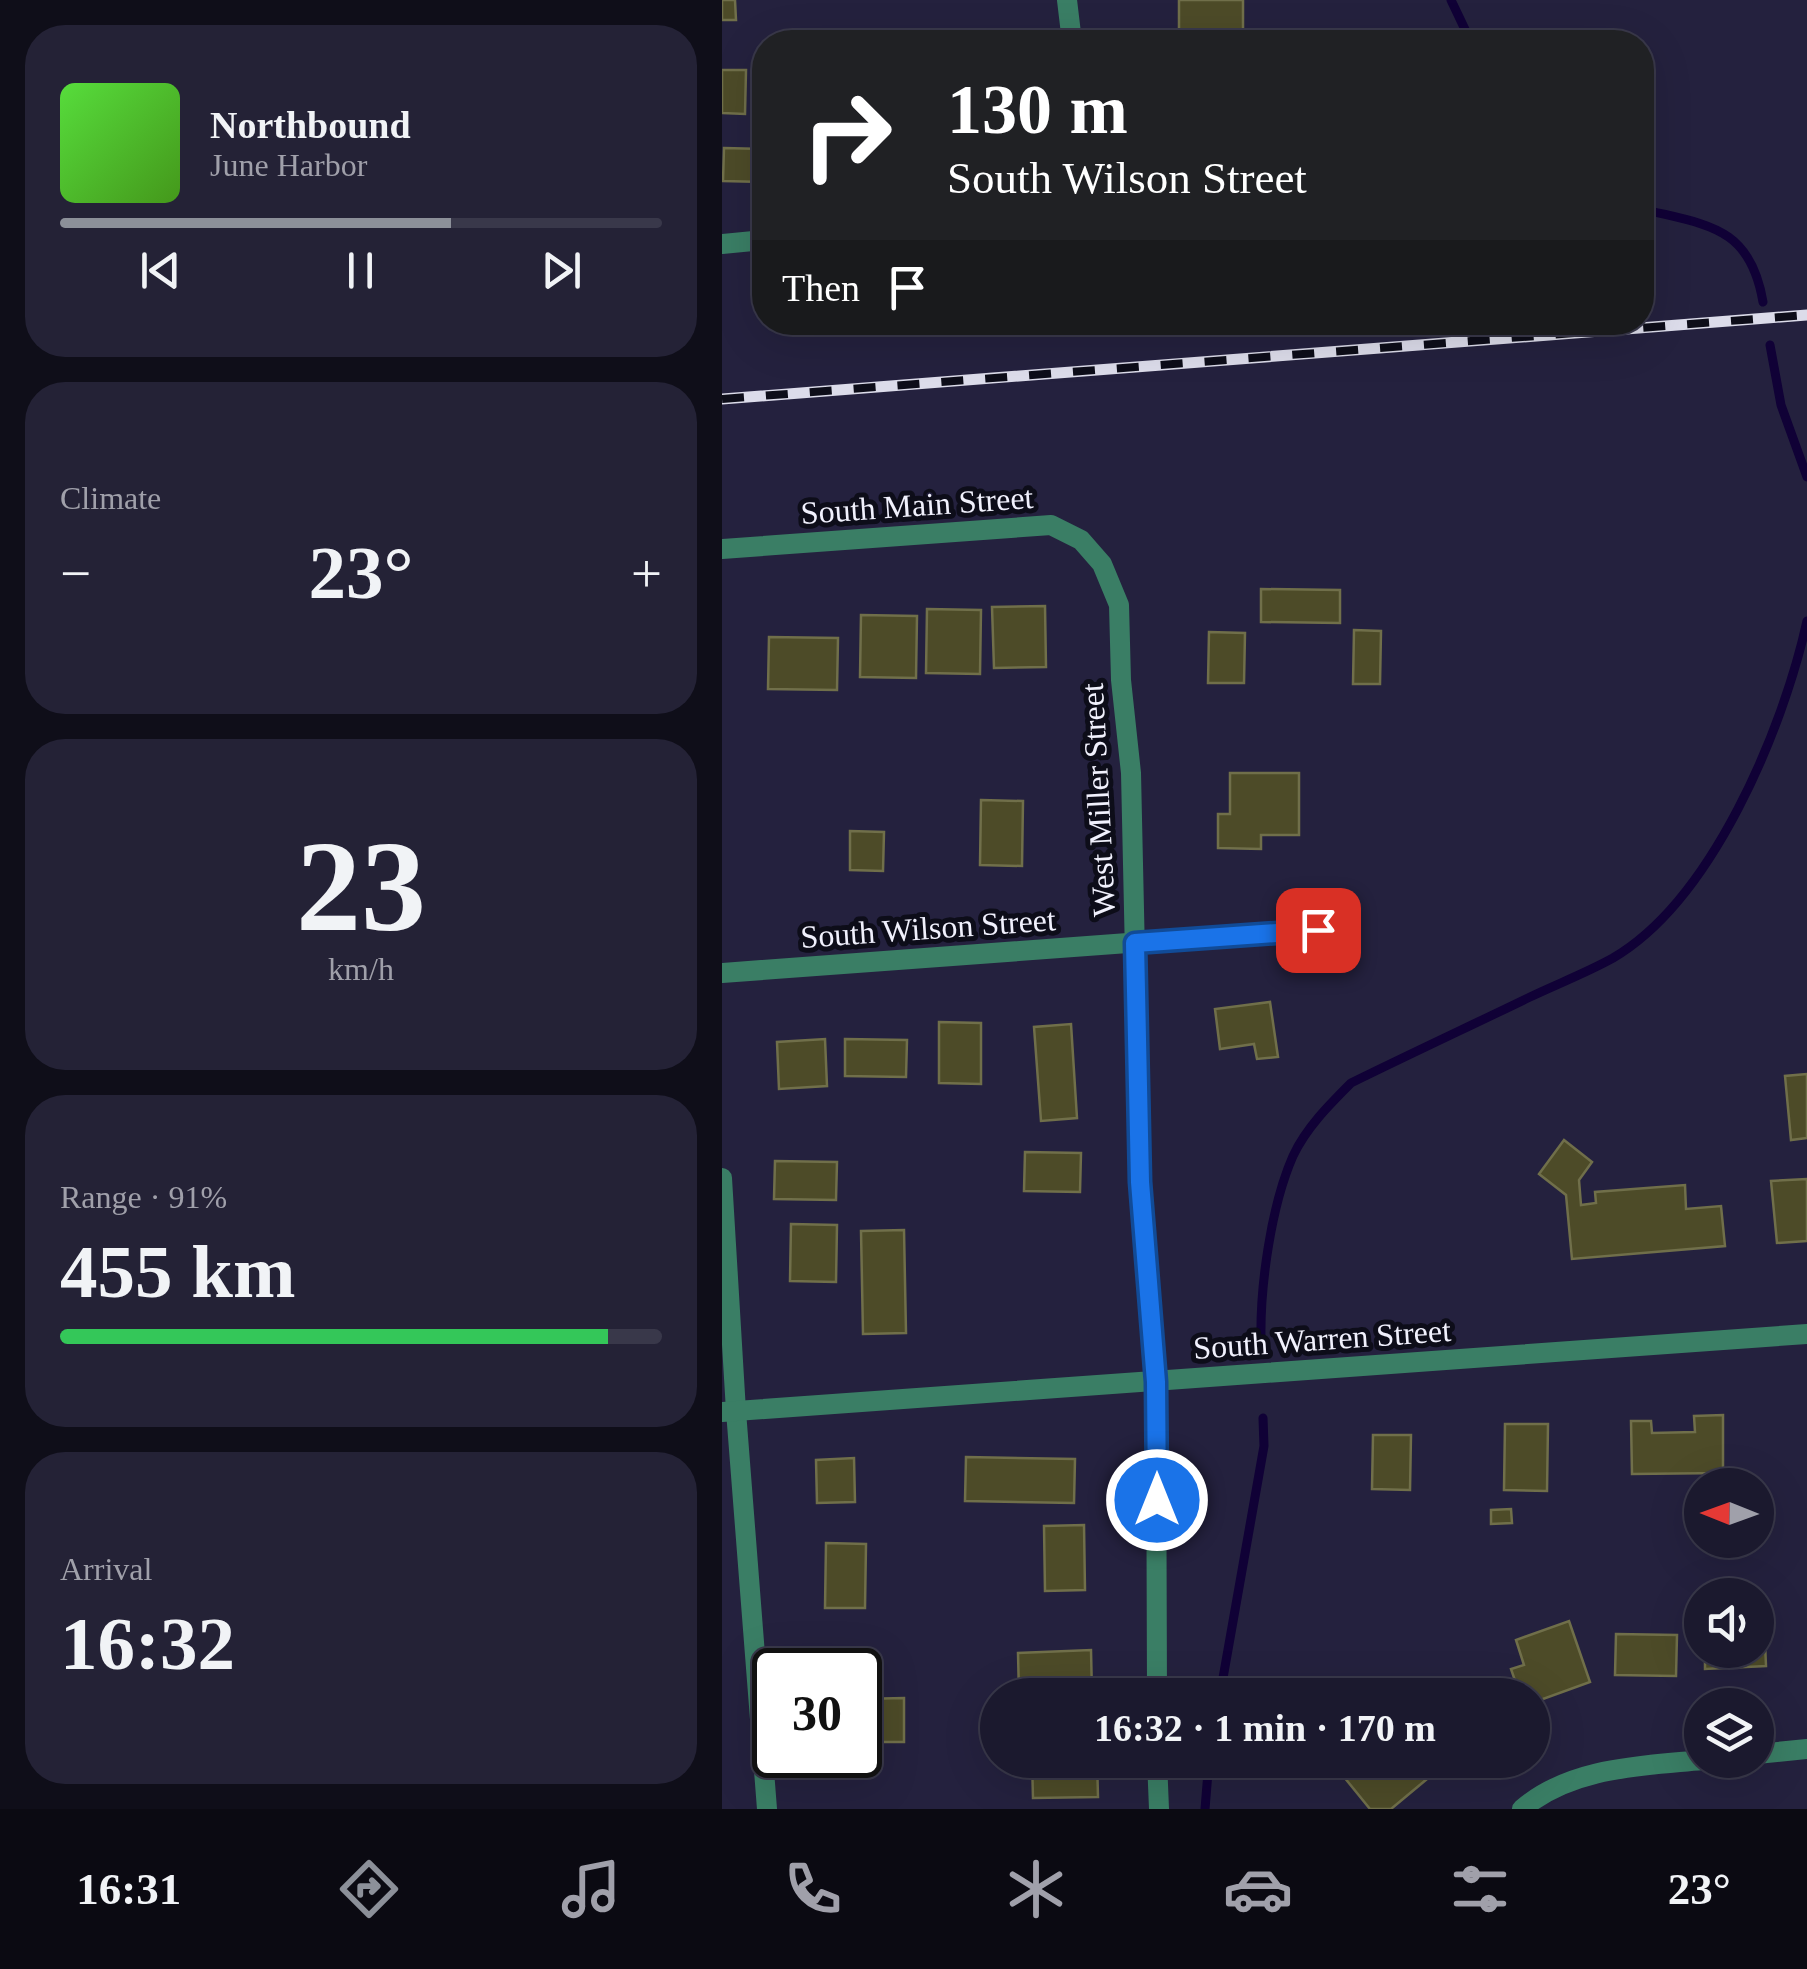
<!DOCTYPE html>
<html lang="en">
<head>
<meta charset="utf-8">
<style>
  body { margin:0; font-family:Georgia,serif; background:#242236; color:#f1f3f6; height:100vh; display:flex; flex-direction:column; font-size:38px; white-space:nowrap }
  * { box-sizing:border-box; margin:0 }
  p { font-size:32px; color:#a0a0aa }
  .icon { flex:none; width:55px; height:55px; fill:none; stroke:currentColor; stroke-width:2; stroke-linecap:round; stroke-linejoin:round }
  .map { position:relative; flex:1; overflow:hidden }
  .sheet { display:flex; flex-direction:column; gap:25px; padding:25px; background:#0f0e19; width:722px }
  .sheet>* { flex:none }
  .banner { position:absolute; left:30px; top:30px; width:902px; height:305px; border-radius:40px; box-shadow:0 10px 40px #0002,0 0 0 2px #39384a; background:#202124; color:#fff; overflow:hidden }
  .needle { width:65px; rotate:271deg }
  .tools { position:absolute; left:962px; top:1468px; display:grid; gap:20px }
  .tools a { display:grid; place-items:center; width:90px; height:90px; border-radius:50%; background:#1b192e; box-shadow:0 10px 40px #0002,0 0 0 2px #39384a; font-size:50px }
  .speed { position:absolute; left:30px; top:1648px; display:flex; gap:20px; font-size:50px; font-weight:700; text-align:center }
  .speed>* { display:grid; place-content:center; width:130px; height:130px; border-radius:50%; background:#1b192e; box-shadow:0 10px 40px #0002,0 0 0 2px #39384a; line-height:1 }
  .speed .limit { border:5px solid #111; border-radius:15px; background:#fff; color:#111 }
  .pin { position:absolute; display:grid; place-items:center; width:85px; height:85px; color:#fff; margin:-42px; border-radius:20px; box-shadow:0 5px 15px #0006 }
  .me { position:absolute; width:110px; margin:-55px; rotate:0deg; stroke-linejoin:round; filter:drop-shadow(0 0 8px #0008) }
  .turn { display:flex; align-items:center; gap:35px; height:210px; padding:0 30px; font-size:45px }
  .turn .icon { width:130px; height:130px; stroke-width:2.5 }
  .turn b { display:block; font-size:70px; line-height:85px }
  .then { display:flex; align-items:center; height:95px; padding:0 30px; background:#0003; gap:20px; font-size:38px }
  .big { font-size:75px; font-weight:700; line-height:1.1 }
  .sheet .tile { flex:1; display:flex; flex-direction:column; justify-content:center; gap:15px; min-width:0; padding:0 35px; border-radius:40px; background:#242236 }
  .sheet .dial { align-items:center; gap:0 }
  .dial b { font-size:130px; line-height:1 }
  .song { display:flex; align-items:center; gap:30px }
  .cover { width:120px; height:120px; border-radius:15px; background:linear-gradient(135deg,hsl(110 70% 55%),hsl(100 70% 35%)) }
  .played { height:10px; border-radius:5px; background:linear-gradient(90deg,#8c9099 65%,#39384a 65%) }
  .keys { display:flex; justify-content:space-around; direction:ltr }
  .heat { display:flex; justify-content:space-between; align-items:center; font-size:55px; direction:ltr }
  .charge { height:15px; border-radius:8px; background:linear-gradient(90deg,#34c759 91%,#39384a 0) }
  .trip { position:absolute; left:258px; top:1678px; width:570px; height:100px; border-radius:50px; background:#1b192e; box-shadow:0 10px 40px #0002,0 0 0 2px #39384a; font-weight:700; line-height:100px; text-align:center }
  .dock { display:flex; height:160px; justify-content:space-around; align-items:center; background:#0b0a12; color:#a0a0aa }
  .dock .icon { width:70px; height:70px }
  .dock .active { color:#8c9099 }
  .dock b { font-size:45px; color:#f1f3f6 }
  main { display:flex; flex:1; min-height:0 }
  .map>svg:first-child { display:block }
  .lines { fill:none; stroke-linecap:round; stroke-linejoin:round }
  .stream { stroke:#100136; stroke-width:9 }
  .building { fill:#4d4b28; stroke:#706f4a; stroke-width:2.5 }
  .minor { stroke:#3a7e65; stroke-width:20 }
  .rail-casing { stroke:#dcdcea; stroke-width:11 }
  .rail { stroke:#0d0d19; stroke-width:8; stroke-dasharray:22; stroke-linecap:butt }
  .route-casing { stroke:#114b97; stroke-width:25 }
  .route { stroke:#1a73e8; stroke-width:18 }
  .labels { text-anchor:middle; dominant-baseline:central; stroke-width:10; stroke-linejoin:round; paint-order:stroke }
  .street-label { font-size:32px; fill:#f1f1fd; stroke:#0d0d19 }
</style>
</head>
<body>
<main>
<section class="sheet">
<div class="tile">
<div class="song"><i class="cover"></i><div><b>Northbound</b><p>June Harbor</p></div></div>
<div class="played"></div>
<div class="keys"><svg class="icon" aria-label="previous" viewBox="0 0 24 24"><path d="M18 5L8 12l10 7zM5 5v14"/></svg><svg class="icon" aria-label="pause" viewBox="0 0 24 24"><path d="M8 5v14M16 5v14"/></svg><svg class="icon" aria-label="next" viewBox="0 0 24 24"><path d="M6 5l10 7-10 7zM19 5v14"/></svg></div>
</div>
<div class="tile"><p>Climate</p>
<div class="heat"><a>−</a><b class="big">23°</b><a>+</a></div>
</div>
<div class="tile dial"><b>23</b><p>km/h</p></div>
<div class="tile"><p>Range · 91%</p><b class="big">455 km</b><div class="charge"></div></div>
<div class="tile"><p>Arrival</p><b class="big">16:32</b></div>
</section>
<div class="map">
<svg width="1085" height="1809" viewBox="0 0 1085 1809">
  <rect width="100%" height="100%" fill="#24213e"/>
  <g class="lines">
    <g class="stream">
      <polyline points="729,0 749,42"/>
      <path d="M920 209C984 225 1028 225 1041 302"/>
      <polyline points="1048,345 1059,405 1085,477"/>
      <path d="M539 1339C538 1286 549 1206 571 1156 584 1128 607 1105 629 1083 688 1054 748 1026 808 997 835 984 864 973 891 958 990 900 1061 730 1085 621"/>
      <polyline points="498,1695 542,1446 541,1418"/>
      <polyline points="483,1809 487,1760"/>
    </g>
  </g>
  <g class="building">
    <polygon points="0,0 13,0 14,20 0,20"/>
    <rect x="457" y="0" width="64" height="42"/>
    <polygon points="0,70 24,70 23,114 0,113"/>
    <polygon points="2,148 42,149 42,182 1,181"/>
    <polygon points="539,589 618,590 618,623 539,622"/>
    <polygon points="323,606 324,667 272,668 270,607"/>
    <polygon points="205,609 259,610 258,674 204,673"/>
    <polygon points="139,615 195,616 194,678 138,677"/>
    <polygon points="632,630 659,631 658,684 631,684"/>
    <polygon points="487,632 523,633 522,683 486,683"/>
    <polygon points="47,637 116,638 115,690 46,689"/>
    <polygon points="508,773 577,773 577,835 539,835 539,849 496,848 496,814 508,814"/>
    <polygon points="259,800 301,801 300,866 258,865"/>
    <polygon points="128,831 162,832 161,871 128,870"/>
    <polygon points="548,1002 556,1057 535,1059 532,1044 498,1049 493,1009"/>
    <polygon points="217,1022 259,1023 259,1084 217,1083"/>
    <polygon points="349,1024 355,1118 319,1121 312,1027"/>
    <polygon points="103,1039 105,1086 57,1089 55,1042"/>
    <polygon points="123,1039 185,1040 184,1077 123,1076"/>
    <polygon points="1085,1074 1085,1138 1069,1140 1063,1076"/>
    <polygon points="842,1140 870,1162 857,1180 859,1205 874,1203 873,1192 963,1185 964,1209 999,1206 1003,1246 850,1259 844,1195 817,1174"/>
    <polygon points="303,1152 359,1153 358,1192 302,1191"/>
    <polygon points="53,1161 115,1162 114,1200 52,1199"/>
    <polygon points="1085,1179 1085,1241 1055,1243 1049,1181"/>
    <polygon points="69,1224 115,1225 114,1282 68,1281"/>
    <polygon points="182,1230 184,1333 141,1334 139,1231"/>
    <polygon points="1001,1415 1001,1473 910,1474 909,1421 929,1421 930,1433 973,1432 972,1416"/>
    <polygon points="783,1424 826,1424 825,1491 782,1490"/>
    <polygon points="651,1435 689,1435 688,1490 650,1489"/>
    <polygon points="244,1457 353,1459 352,1503 243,1501"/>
    <polygon points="132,1458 133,1502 95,1503 94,1460"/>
    <polygon points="789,1509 790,1523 769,1524 769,1510"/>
    <polygon points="362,1525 363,1590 323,1591 322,1526"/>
    <polygon points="104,1543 144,1544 143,1608 103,1608"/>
    <polygon points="1035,1618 1042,1618 1044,1666 983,1669 983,1650 1035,1650"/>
    <polygon points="847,1621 868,1682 810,1703 810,1695 798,1695 789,1669 802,1665 794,1640"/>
    <polygon points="894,1634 955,1635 954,1676 893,1675"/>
    <polygon points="369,1650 370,1695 297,1695 296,1653"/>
    <polygon points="182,1698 182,1742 138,1742 138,1699"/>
    <polygon points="310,1760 375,1760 376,1797 311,1798"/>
    <polygon points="643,1760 690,1760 705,1779 669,1809 648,1809 622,1777"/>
  </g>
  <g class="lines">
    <g class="minor">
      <polyline points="345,0 350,42"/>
      <polyline points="0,244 42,240"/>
      <polyline points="0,549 329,525 359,540 380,564 397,605 399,680 409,773 418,1182 434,1382 435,1695"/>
      <polyline points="0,973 596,929"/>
      <polyline points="0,1178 14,1411 45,1809"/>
      <polyline points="0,1412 1085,1334"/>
      <polyline points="1035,1754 1085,1749"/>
      <polyline points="435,1760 437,1809"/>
      <path d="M800 1809C849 1767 919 1766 980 1760"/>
    </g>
    <defs>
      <polyline id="rail" points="0,399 1085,315"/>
    </defs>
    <use href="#rail" class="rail-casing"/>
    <use href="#rail" class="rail"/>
  </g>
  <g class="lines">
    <defs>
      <polyline id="route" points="435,1500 434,1382 418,1182 413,943 596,930"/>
    </defs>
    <use href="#route" class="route-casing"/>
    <use href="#route" class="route"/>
  </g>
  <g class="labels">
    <g class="street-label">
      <text transform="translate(195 505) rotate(-4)">South Main Street</text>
      <text transform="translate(376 800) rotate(-93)">West Miller Street</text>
      <text transform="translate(206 928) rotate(-4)">South Wilson Street</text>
      <text transform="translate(600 1339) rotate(-4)">South Warren Street</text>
    </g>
  </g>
</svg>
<div class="tools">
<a><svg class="needle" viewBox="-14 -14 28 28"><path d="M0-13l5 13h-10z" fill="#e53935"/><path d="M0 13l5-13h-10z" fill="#a0a0aa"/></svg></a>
<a><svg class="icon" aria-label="sound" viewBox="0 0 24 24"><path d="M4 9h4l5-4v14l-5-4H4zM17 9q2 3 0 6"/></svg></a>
<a><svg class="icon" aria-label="layers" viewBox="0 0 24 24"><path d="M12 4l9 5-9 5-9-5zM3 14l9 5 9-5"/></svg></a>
</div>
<div class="speed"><div class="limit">30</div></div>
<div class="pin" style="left:596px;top:930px;background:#d93025"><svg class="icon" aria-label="arrive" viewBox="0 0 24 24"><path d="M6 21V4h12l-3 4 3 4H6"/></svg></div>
<svg class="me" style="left:435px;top:1500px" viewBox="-20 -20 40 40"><circle r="17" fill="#1a73e8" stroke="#fff" stroke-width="3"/><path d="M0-11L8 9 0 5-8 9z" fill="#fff"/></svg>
<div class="trip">16:32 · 1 min · 170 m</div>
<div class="banner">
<div class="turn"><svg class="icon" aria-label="right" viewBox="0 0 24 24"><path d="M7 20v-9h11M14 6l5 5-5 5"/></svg><div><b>130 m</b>South Wilson Street</div></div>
<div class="then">Then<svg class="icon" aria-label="arrive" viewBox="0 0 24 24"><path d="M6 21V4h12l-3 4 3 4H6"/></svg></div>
</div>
</div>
</main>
<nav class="dock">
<b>16:31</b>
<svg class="icon active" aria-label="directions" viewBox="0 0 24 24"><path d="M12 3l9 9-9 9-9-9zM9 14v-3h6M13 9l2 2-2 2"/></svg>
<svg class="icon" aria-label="music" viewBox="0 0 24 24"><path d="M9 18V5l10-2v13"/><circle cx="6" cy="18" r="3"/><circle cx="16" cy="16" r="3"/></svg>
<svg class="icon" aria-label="phone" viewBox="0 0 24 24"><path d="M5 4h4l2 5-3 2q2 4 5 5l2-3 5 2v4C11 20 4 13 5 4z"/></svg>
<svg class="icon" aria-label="climate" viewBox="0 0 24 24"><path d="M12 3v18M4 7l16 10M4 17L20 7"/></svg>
<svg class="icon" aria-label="car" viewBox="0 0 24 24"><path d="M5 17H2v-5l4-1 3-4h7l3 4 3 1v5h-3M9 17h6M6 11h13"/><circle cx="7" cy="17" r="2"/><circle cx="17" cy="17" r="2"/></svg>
<svg class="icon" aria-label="filters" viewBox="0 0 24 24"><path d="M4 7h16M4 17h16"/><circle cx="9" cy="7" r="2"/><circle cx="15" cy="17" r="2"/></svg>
<b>23°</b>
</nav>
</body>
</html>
